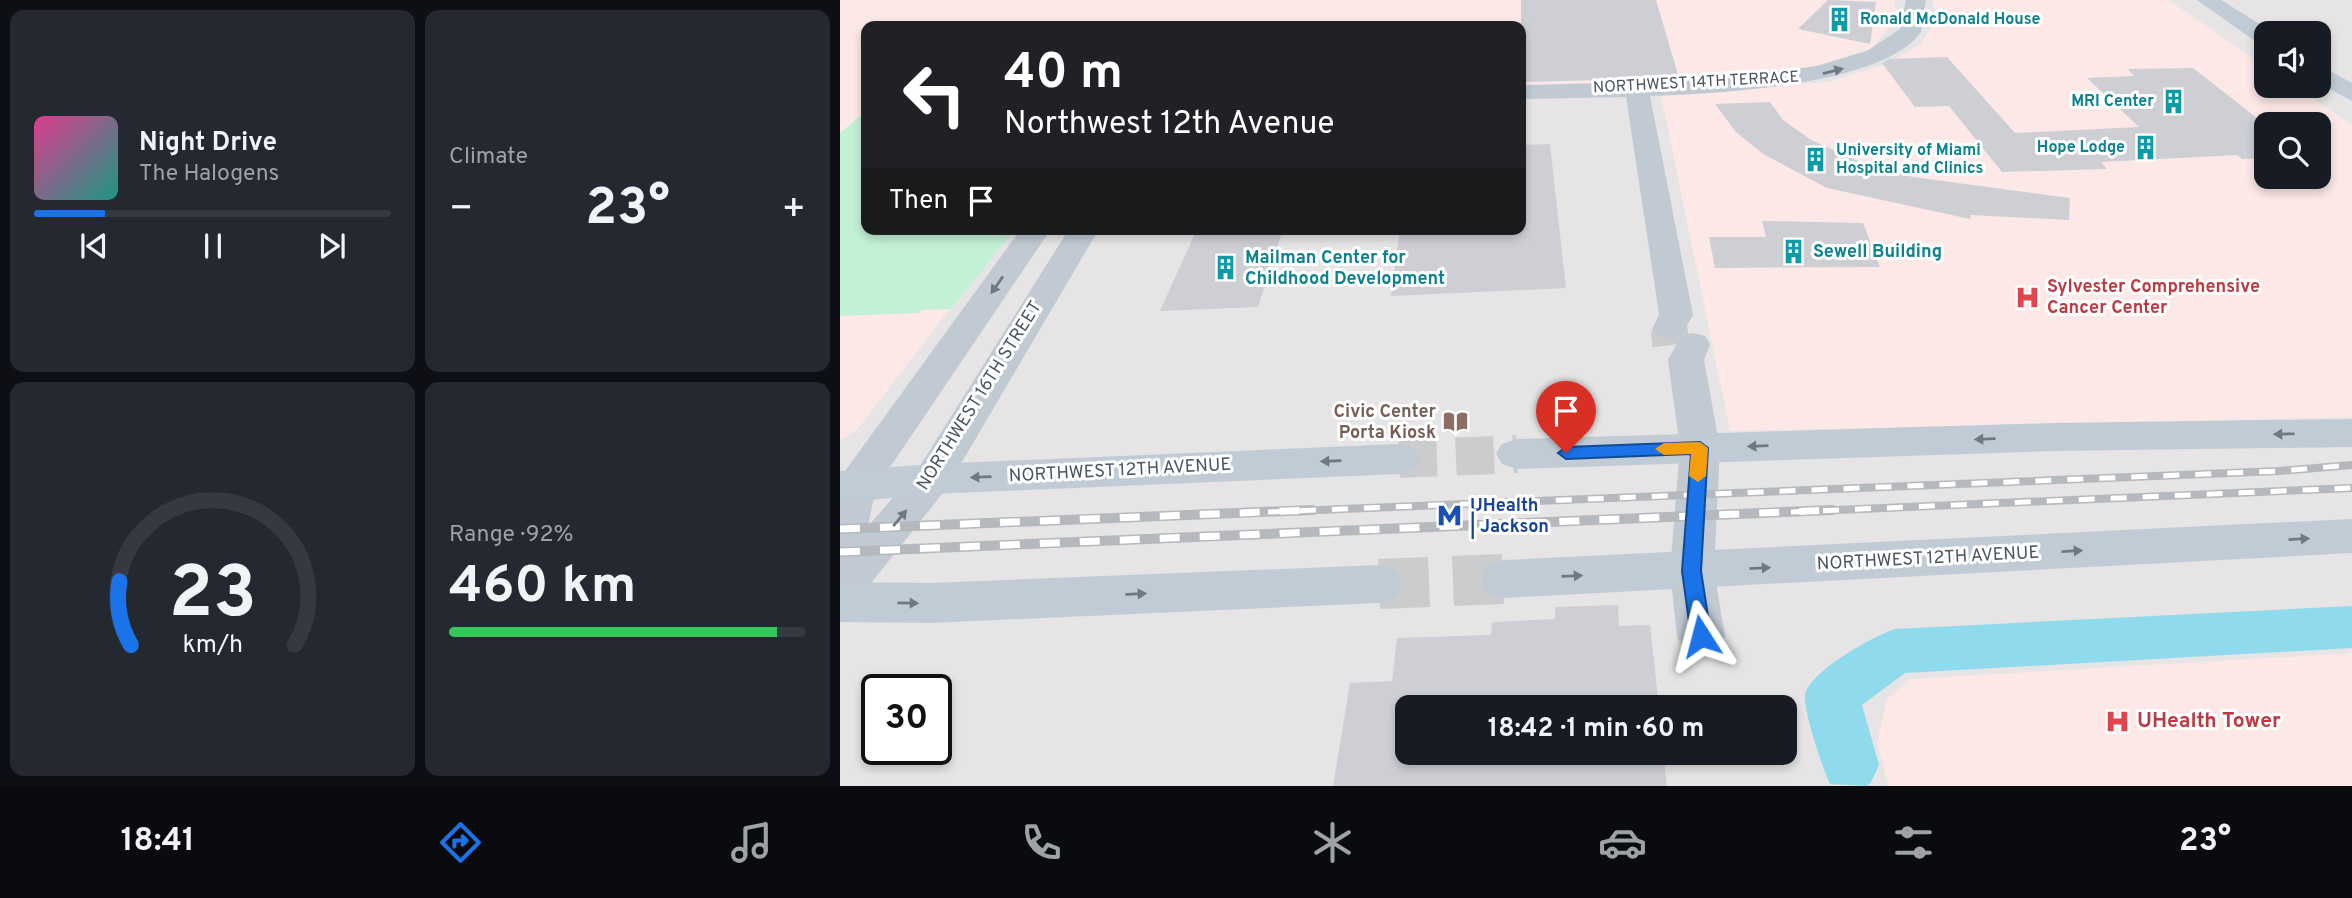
<!DOCTYPE html>
<html lang="en">
<head>
<meta charset="utf-8">
<style>
  body { margin:0; font-family:Overpass,sans-serif; background:#242831; color:#f1f3f6; height:100vh; display:flex; flex-direction:column; font-size:26px; white-space:nowrap }
  * { box-sizing:border-box; margin:0 }
  p { font-size:23px; color:#9ea1a6 }
  .icon { flex:none; width:38px; height:38px; fill:none; stroke:currentColor; stroke-width:2; stroke-linecap:round; stroke-linejoin:round }
  .map { position:relative; flex:1; overflow:hidden }
  .sheet { display:flex; flex-direction:column; gap:10px; padding:10px; background:#0d0f14; width:840px }
  .sheet>* { flex:none }
  .guide { position:absolute; left:21px; top:21px; width:665px; height:214px; border-radius:14px; box-shadow:0 4px 10px #0003; background:#202124; color:#fff; overflow:hidden }
  .fabs { position:absolute; left:1414px; top:21px; display:grid; gap:14px }
  .fabs a { display:grid; place-items:center; width:77px; height:77px; border-radius:14px; background:#171b24; box-shadow:0 4px 10px #0003; font-size:35px }
  .speed { position:absolute; left:21px; top:674px; display:flex; gap:14px; font-size:35px; font-weight:700; text-align:center }
  .speed>* { display:grid; place-content:center; width:91px; height:91px; border-radius:50%; background:#171b24; box-shadow:0 4px 10px #0003; line-height:1 }
  .speed .limit { border:4px solid #111; border-radius:10px; background:#fff; color:#111 }
  .pin { position:absolute; display:grid; place-items:center; width:60px; height:60px; color:#fff; margin:-72px -30px; border-radius:50% 50% 50% 0; rotate:-45deg; box-shadow:0 0 7px #0007 }
  .pin .icon { rotate:45deg }
  .me { position:absolute; width:77px; margin:-38px; rotate:351deg; stroke-linejoin:round; filter:drop-shadow(0 0 5px #0008) }
  .turn { display:flex; align-items:center; gap:24px; height:147px; padding:0 28px; font-size:32px }
  .turn .icon { width:91px; height:91px; stroke-width:2.5 }
  .turn b { display:block; font-size:49px; line-height:60px }
  .then { display:flex; align-items:center; height:66px; padding:0 28px; background:#0003; gap:14px; font-size:26px }
  .big { font-size:52px; font-weight:700; line-height:1.1 }
  .sheet .widget { flex:1; display:flex; flex-direction:column; justify-content:center; gap:10px; min-width:0; padding:0 24px; border-radius:14px; background:#242831 }
  .sheet .dial { align-items:center; gap:0 }
  .dial svg { height:182px; overflow:visible; fill:none; stroke:#363941; stroke-width:7; stroke-linecap:round; text-anchor:middle }
  .dial text { fill:#f1f3f6; stroke:none }
  .song { display:flex; align-items:center; gap:21px }
  .cover { width:84px; height:84px; border-radius:10px; background:linear-gradient(135deg,hsl(330 70% 55%),hsl(170 70% 35%)) }
  .played { height:7px; border-radius:4px; background:linear-gradient(90deg,#1a73e8 20%,#363941 20%) }
  .keys { display:flex; justify-content:space-around; direction:ltr }
  .heat { display:flex; justify-content:space-between; align-items:center; font-size:38px; direction:ltr }
  .charge { height:10px; border-radius:5px; background:linear-gradient(90deg,#34c759 92%,#363941 0) }
  .sheet .tiles { flex:1; display:grid; gap:10px; grid-template-columns:repeat(2,1fr) }
  .trip { position:absolute; left:555px; top:695px; width:402px; height:70px; border-radius:14px; background:#171b24; box-shadow:0 4px 10px #0003; font-weight:700; line-height:70px; text-align:center }
  .tab-bar { display:flex; height:112px; justify-content:space-around; align-items:center; background:#090b0e; color:#9ea1a6 }
  .tab-bar .icon { width:49px; height:49px }
  .tab-bar .selected { color:#1a73e8 }
  .tab-bar b { font-size:32px; color:#f1f3f6 }
  main { display:flex; flex:1; min-height:0 }
  .map>svg:first-child { display:block }
  .education { fill:#e6e4e5; fill-rule:evenodd }
  .medical { fill:#fce8e6; fill-rule:evenodd }
  .green { fill:#c3f1d5 }
  .lines { fill:none; stroke-linecap:round; stroke-linejoin:round }
  .canal { fill:#90daee; fill-rule:evenodd }
  .building { fill:#cdcfd5 }
  .minor-tunnel { stroke:#caccce; stroke-width:37; stroke-dasharray:37 18; stroke-linecap:butt }
  .secondary-tunnel-far1 { stroke:#caccce; stroke-width:38; stroke-dasharray:38 19; stroke-linecap:butt }
  .secondary-tunnel { stroke:#caccce; stroke-width:50; stroke-dasharray:50 24; stroke-linecap:butt }
  .minor { fill:#c1cad2; fill-rule:evenodd }
  .secondary { fill:#c1cbd6; fill-rule:evenodd }
  .rail-far1-casing { stroke:#b5b8bd; stroke-width:8 }
  .rail-casing { stroke:#b5b8bd; stroke-width:10 }
  .rail-far1 { stroke:#fff; stroke-width:5; stroke-dasharray:16; stroke-linecap:butt }
  .rail { stroke:#fff; stroke-width:7; stroke-dasharray:20; stroke-linecap:butt }
  .oneway { fill:#6e7983 }
  .oneway2 { fill:#6e7984 }
  .route { fill:#1a73e8; stroke:#114b97; stroke-width:2 }
  .slow { fill:#f59e0b }
  .labels { text-anchor:middle; dominant-baseline:central; stroke-width:6; stroke-linejoin:round; paint-order:stroke }
  .far-culture-label { font-size:16px; font-weight:bold; fill:#0d838f; stroke:#fff; text-anchor:start }
  .far-street-label { font-size:16px; fill:#4a5661; stroke:#fff }
  .culture-label { font-size:18px; font-weight:bold; fill:#0d838f; stroke:#fff; text-anchor:start }
  .health-label { font-size:18px; font-weight:bold; fill:#be3a42; stroke:#fff; text-anchor:start }
  .street-label { font-size:18px; fill:#4a5661; stroke:#fff }
  .education-label { font-size:18px; font-weight:bold; fill:#785e54; stroke:#fff; text-anchor:end }
  .transit-label { font-size:18px; font-weight:bold; fill:#164399; stroke:#fff; text-anchor:start }
  .near-health-label { font-size:21px; font-weight:bold; fill:#be3a42; stroke:#fff; text-anchor:start }
</style>
</head>
<body>
<main>
<section class="sheet">
<div class="tiles">
<div class="widget">
<div class="song"><i class="cover"></i><div><b>Night Drive</b><p>The Halogens</p></div></div>
<div class="played"></div>
<div class="keys"><svg class="icon" aria-label="previous" viewBox="0 0 24 24"><path d="M18 5L8 12l10 7zM5 5v14"/></svg><svg class="icon" aria-label="pause" viewBox="0 0 24 24"><path d="M8 5v14M16 5v14"/></svg><svg class="icon" aria-label="next" viewBox="0 0 24 24"><path d="M6 5l10 7-10 7zM19 5v14"/></svg></div>
</div>
<div class="widget"><p>Climate</p>
<div class="heat"><a>−</a><b class="big">23°</b><a>+</a></div>
</div>
<div class="widget dial"><svg viewBox="0 0 100 80">
<path d="M14 69A42 42 0 1 1 86 69"/>
<path d="M14 69A42 42 0 0 1 9 41" stroke="#1a73e8"/>
<text x="50" y="56" font-size="32" font-weight="700">23</text>
<text x="50" y="72" font-size="11">km/h</text>
</svg></div>
<div class="widget"><p>Range · 92%</p><b class="big">460 km</b><div class="charge"></div></div>
</div>
</section>
<div class="map">
<svg width="1512" height="786" viewBox="0 0 1512 786">
  <rect width="100%" height="100%" fill="#f5f3f3"/>
  <path class="education" d="M0 0H1512V786H0ZM26 26H681V229H26ZM1426 33H1479V86H1426ZM1426 124H1479V177H1426ZM37 690H96V749H37ZM567 707H945V752H567Z"/>
  <g class="medical">
    <polygon points="0,0 1054,0 1058,17 1032,48 982,64 922,77 850,84 681,87 681,26 26,26 26,229 171,229 17,430 0,440"/>
    <path d="M1092 0H1329L1426 67V86H1454L1512 125V417L890 431 821 96 987 82 1047 64 1082 43 1096 16ZM1426 124H1479V177H1426Z"/>
    <polygon points="1512,653 1512,786 1049,786 1037,743 1047,699 1070,679"/>
  </g>
  <polygon class="green" points="26,111 26,229 175,229 111,309 82,310 79,313 0,316 0,133"/>
  <g class="lines">
    <path class="canal" d="M1512 606V648L1065 673 1022 705 1039 765 1030 784 1026 786 990 784C983 769 963 710 965 695 969 672 1033 636 1055 629Z"/>
  </g>
  <g class="building">
    <polygon points="681,0 816,0 839,78 681,82"/>
    <polygon points="988,0 1036,2 1030,44 958,29"/>
    <polygon points="1107,57 1175,133 1299,127 1247,78 1294,76 1288,69 1353,68 1426,125 1426,158 1402,159 1397,155 1261,162 1267,169 1162,172 1109,106 1075,107 1042,63 1049,59"/>
    <polygon points="930,102 943,120 971,140 1032,167 1073,177 1230,198 1229,220 1131,215 1130,219 987,188 923,154 896,132 875,104"/>
    <polygon points="710,144 726,288 551,296 560,229 681,229 681,145"/>
    <polygon points="922,221 1023,223 1040,267 875,268 869,237 926,237"/>
    <polygon points="357,229 443,229 418,307 320,311"/>
    <polygon points="778,605 779,626 810,625 819,707 567,707 567,752 823,752 827,786 493,786 510,683 552,681 557,638 651,635 652,622 715,619 715,607"/>
  </g>
  <g class="lines">
    <polyline class="minor-tunnel" points="829,329 831,345"/>
    <polyline class="secondary-tunnel-far1" points="559,459 677,454"/>
    <polyline class="secondary-tunnel" points="539,584 664,579"/>
    <g class="minor">
      <path d="M1066 0H1086L1081 32C1044 86 872 94 810 96L853 315 841 336 829 339 817 336 812 329 819 315 818 307 786 97 681 99V85L838 81 910 75 977 66 1027 51 1060 29Z"/>
      <polygon points="181,229 211,229 36,488 28,526 78,469 229,229 259,229 106,489 16,602 0,607 0,478"/>
      <polygon points="853,333 865,336 870,344 864,360 880,448 874,571 885,636 878,650 861,656 844,650 837,636 830,571 840,448 828,360 841,336"/>
    </g>
    <g class="secondary">
      <polygon points="1357,0 1381,0 1434,33 1426,33 1426,45 1418,43"/>
      <polygon points="1479,65 1512,83 1512,101 1479,83"/>
      <polygon points="1512,419 1512,447 1213,451 677,469 662,464 656,454 662,444 677,439 1213,423"/>
      <polygon points="559,444 574,449 580,459 574,469 559,474 92,494 0,503 0,471 92,464"/>
      <polygon points="1512,519 1512,553 664,598 647,592 641,579 647,566 664,560"/>
      <polygon points="539,565 556,571 563,584 556,597 539,603 91,623 0,622 0,582 91,583"/>
    </g>
    <defs>
      <g id="rail-far1">
        <polyline points="428,512 1439,471 1512,465"/>
        <polyline points="951,512 1512,488"/>
      </g>
      <g id="rail">
        <polyline points="0,529 472,510"/>
        <polyline points="0,552 992,510"/>
      </g>
    </defs>
    <use href="#rail-far1" class="rail-far1-casing"/>
    <use href="#rail" class="rail-casing"/>
    <use href="#rail-far1" class="rail-far1"/>
    <use href="#rail" class="rail"/>
  </g>
  <defs><path id="oneway-solid" d="M-6-.8H1V-3.2L6.5 0L1 3.2V.8H-6Z" transform="scale(1.75)"/></defs>
  <g class="oneway">
    <use href="#oneway-solid" transform="translate(993 71) rotate(-14)"/>
    <use href="#oneway-solid" transform="translate(157 285) rotate(125)"/>
    <use href="#oneway-solid" transform="translate(60 518) rotate(-50)"/>
  </g>
  <g class="oneway2">
    <use href="#oneway-solid" transform="translate(1444 434) rotate(179)"/>
    <use href="#oneway-solid" transform="translate(1145 439) rotate(178)"/>
    <use href="#oneway-solid" transform="translate(918 446) rotate(178)"/>
    <use href="#oneway-solid" transform="translate(491 461) rotate(178)"/>
    <use href="#oneway-solid" transform="translate(141 477) rotate(178)"/>
    <use href="#oneway-solid" transform="translate(1459 539) rotate(-3)"/>
    <use href="#oneway-solid" transform="translate(1232 551) rotate(-3)"/>
    <use href="#oneway-solid" transform="translate(920 568) rotate(-3)"/>
    <use href="#oneway-solid" transform="translate(732 576) rotate(-2)"/>
    <use href="#oneway-solid" transform="translate(296 594) rotate(-2)"/>
    <use href="#oneway-solid" transform="translate(68 603) rotate(1)"/>
  </g>
  <polygon class="route" points="860,442 868,448 861,571 871,636 868,642 861,644 854,642 851,636 842,571 851,454 726,459 718,453 726,447"/>
  <polygon class="slow" points="860,442 868,448 866,476 858,482 849,476 851,454 824,455 815,449 824,443"/>
  <defs>
    <symbol id="building-bare" viewBox="-9 -9 18 18"><path d="M-4-6H4V6H1V3H-1V6H-4ZM-2.5-4.3h1.7v1.8h-1.7ZM.8-4.3h1.7v1.8H.8ZM-2.5-1h1.7V.8h-1.7ZM.8-1h1.7V.8H.8Z" fill="#0f9aa8" stroke="#fff" stroke-width="2.5" paint-order="stroke"/></symbol>
    <symbol id="hospital-bare" viewBox="-9 -9 18 18"><path d="M-5-5h3v3.5h4V-5h3V5h-3V1.5h-4V5h-3Z" fill="#e0444e" stroke="#fff" stroke-width="2.5" paint-order="stroke"/></symbol>
    <symbol id="library-bare" viewBox="-9 -9 18 18"><path d="M-6-4Q-3-5.5-.7-3.5V5Q-3 3-6 4ZM6-4Q3-5.5 .7-3.5V5Q3 3 6 4Z" fill="#8d6e63" stroke="#fff" stroke-width="2.5" paint-order="stroke"/></symbol>
    <symbol id="metro-bare" viewBox="-9 -9 18 18"><path d="M-5.5 5V-5H-3L0 0L3-5H5.5V5H3V-.5L0 4L-3-.5V5Z" fill="#1a4fb4" stroke="#fff" stroke-width="2.5" paint-order="stroke"/></symbol>
  </defs>
  <g fill-rule="evenodd">
    <use href="#building-bare" x="982" y="2" width="35" height="35"/>
    <use href="#building-bare" x="1316" y="84" width="35" height="35"/>
    <use href="#building-bare" x="1288" y="130" width="35" height="35"/>
    <use href="#building-bare" x="958" y="142" width="35" height="35"/>
    <use href="#building-bare" x="936" y="234" width="35" height="35"/>
    <use href="#building-bare" x="368" y="250" width="35" height="35"/>
    <use href="#hospital-bare" x="1170" y="280" width="35" height="35"/>
    <use href="#library-bare" x="598" y="404" width="35" height="35"/>
    <use href="#metro-bare" x="592" y="498" width="35" height="35"/>
    <use href="#hospital-bare" x="1260" y="704" width="35" height="35"/>
  </g>
  <g class="labels">
    <g class="far-culture-label">
      <text x="1020" y="20">Ronald McDonald House</text>
      <text x="1314" y="102" text-anchor="end">MRI Center</text>
      <text x="1285" y="148" text-anchor="end">Hope Lodge</text>
      <text x="996" y="151">University of Miami<tspan x="996" dy="18">Hospital and Clinics</tspan></text>
    </g>
    <g class="far-street-label">
      <text transform="translate(856 83) rotate(-3)">NORTHWEST 14TH TERRACE</text>
    </g>
    <g class="culture-label">
      <text x="973" y="252">Sewell Building</text>
      <text x="405" y="258">Mailman Center for<tspan x="405" dy="21">Childhood Development</tspan></text>
    </g>
    <g class="health-label">
      <text x="1207" y="287">Sylvester Comprehensive<tspan x="1207" dy="21">Cancer Center</tspan></text>
    </g>
    <g class="street-label">
      <text transform="translate(140 396) rotate(-58)">NORTHWEST 16TH STREET</text>
      <text transform="translate(280 471) rotate(-3)">NORTHWEST 12TH AVENUE</text>
      <text transform="translate(1088 559) rotate(-3)">NORTHWEST 12TH AVENUE</text>
    </g>
    <g class="education-label">
      <text x="596" y="412">Civic Center<tspan x="596" dy="21">Porta Kiosk</tspan></text>
    </g>
    <g class="transit-label">
      <text x="630" y="506">UHealth<tspan x="630" dy="21">| Jackson</tspan></text>
    </g>
    <g class="near-health-label">
      <text x="1297" y="721">UHealth Tower</text>
    </g>
  </g>
</svg>
<div class="fabs">
<a><svg class="icon" aria-label="sound" viewBox="0 0 24 24"><path d="M4 9h4l5-4v14l-5-4H4zM17 9q2 3 0 6"/></svg></a>
<a><svg class="icon" aria-label="search" viewBox="0 0 24 24"><circle cx="10" cy="10" r="6"/><path d="M15 15l6 6"/></svg></a>
</div>
<div class="speed"><div class="limit">30</div></div>
<div class="pin" style="left:726px;top:453px;background:#d93025"><svg class="icon" aria-label="arrive" viewBox="0 0 24 24"><path d="M6 21V4h12l-3 4 3 4H6"/></svg></div>
<svg class="me" style="left:861px;top:636px" viewBox="-20 -20 40 40"><path d="M0-17L14 15 0 8-14 15z" fill="#1a73e8" stroke="#fff" stroke-width="4"/></svg>
<div class="trip">18:42 · 1 min · 60 m</div>
<div class="guide">
<div class="turn"><svg class="icon" aria-label="left" viewBox="0 0 24 24"><path d="M17 20v-9H6M10 6l-5 5 5 5"/></svg><div><b>40 m</b>Northwest 12th Avenue</div></div>
<div class="then">Then<svg class="icon" aria-label="arrive" viewBox="0 0 24 24"><path d="M6 21V4h12l-3 4 3 4H6"/></svg></div>
</div>
</div>
</main>
<nav class="tab-bar">
<b>18:41</b>
<svg class="icon selected" aria-label="directions" viewBox="0 0 24 24"><path d="M12 3l9 9-9 9-9-9zM9 14v-3h6M13 9l2 2-2 2"/></svg>
<svg class="icon" aria-label="music" viewBox="0 0 24 24"><path d="M9 18V5l10-2v13"/><circle cx="6" cy="18" r="3"/><circle cx="16" cy="16" r="3"/></svg>
<svg class="icon" aria-label="phone" viewBox="0 0 24 24"><path d="M5 4h4l2 5-3 2q2 4 5 5l2-3 5 2v4C11 20 4 13 5 4z"/></svg>
<svg class="icon" aria-label="climate" viewBox="0 0 24 24"><path d="M12 3v18M4 7l16 10M4 17L20 7"/></svg>
<svg class="icon" aria-label="car" viewBox="0 0 24 24"><path d="M5 17H2v-5l4-1 3-4h7l3 4 3 1v5h-3M9 17h6M6 11h13"/><circle cx="7" cy="17" r="2"/><circle cx="17" cy="17" r="2"/></svg>
<svg class="icon" aria-label="filters" viewBox="0 0 24 24"><path d="M4 7h16M4 17h16"/><circle cx="9" cy="7" r="2"/><circle cx="15" cy="17" r="2"/></svg>
<b>23°</b>
</nav>
</body>
</html>
